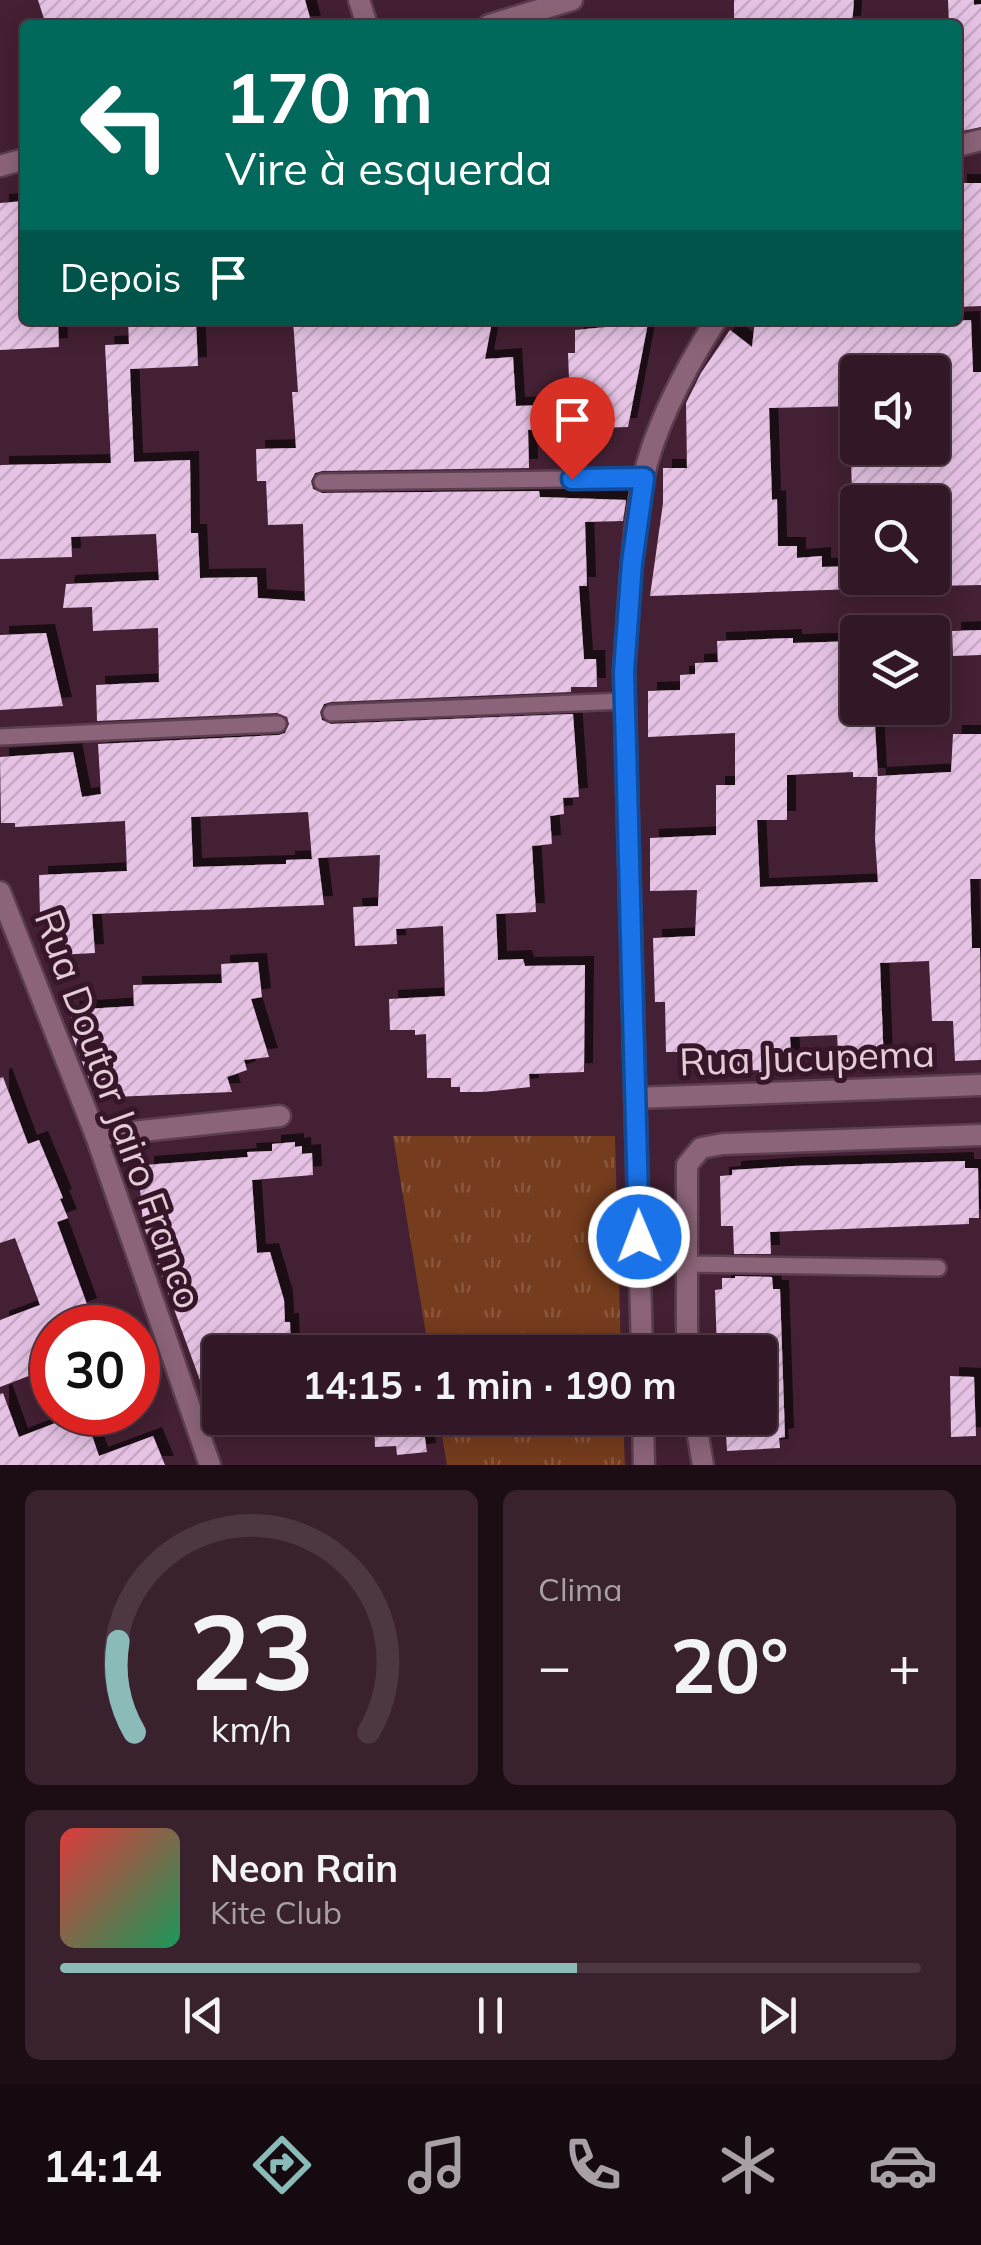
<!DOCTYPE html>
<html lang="pt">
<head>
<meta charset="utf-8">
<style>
  body { margin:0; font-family:Mulish,sans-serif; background:#3a212e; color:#f1f3f6; height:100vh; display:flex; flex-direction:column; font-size:38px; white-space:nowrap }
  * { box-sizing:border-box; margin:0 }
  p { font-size:32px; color:#a8a0a7 }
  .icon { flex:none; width:55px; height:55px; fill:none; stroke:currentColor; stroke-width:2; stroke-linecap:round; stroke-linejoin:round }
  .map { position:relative; height:1465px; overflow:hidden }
  .sheet { display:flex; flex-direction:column; gap:25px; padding:25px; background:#1c0d15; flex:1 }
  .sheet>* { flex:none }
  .top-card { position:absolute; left:20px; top:20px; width:942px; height:305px; border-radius:10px; box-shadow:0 5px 25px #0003,0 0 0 2px #4d3743; background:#00695c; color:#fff; overflow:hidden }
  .tools { position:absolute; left:840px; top:355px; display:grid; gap:20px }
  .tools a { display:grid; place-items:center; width:110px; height:110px; border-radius:10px; background:#321826; box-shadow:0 5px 25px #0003,0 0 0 2px #4d3743; font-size:50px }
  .speed { position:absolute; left:30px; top:1305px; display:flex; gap:20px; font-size:50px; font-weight:700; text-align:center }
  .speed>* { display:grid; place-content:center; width:130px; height:130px; border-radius:50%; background:#321826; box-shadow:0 5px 25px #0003,0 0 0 2px #4d3743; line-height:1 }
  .speed .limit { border:15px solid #d22; background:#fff; color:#111 }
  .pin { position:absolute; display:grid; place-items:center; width:85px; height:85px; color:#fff; margin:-102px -42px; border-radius:50% 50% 50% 0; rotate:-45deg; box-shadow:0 0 10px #0007 }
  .pin .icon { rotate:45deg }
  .me { position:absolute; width:110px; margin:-55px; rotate:359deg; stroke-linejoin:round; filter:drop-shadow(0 0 8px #0008) }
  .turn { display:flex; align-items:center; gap:35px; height:210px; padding:0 40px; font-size:45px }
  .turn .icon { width:130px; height:130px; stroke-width:2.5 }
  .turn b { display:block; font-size:70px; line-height:85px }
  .then { display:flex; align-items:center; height:95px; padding:0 40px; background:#0003; gap:20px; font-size:38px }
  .big { font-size:75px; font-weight:700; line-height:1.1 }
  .sheet .card { flex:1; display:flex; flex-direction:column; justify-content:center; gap:15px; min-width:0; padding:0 35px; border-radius:15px; background:#3a212e }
  .sheet .dial { align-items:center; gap:0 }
  .dial svg { height:260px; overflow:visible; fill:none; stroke:#4d3743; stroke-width:7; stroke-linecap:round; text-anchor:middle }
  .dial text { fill:#f1f3f6; stroke:none }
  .song { display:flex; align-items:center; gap:30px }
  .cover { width:120px; height:120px; border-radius:15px; background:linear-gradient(135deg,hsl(0 70% 55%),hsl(150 70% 35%)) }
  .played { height:10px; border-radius:5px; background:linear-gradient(90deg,#8bbbb9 60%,#4d3743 60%) }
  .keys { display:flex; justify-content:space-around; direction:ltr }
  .heat { display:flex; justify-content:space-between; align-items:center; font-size:55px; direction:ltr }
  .sheet .tiles { flex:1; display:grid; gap:25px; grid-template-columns:1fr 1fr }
  .card:last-child { grid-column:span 2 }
  .trip { position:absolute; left:202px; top:1335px; width:575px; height:100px; border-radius:10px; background:#321826; box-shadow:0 5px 25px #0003,0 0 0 2px #4d3743; font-weight:700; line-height:100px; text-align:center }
  .tabs { display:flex; height:160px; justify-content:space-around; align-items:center; background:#140a0f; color:#a8a0a7 }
  .tabs .icon { width:70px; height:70px }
  .tabs .on { color:#8bbbb9 }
  .tabs b { font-size:45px; color:#f1f3f6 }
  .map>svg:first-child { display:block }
  .grass { fill:url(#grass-tufts) }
  .building { fill:url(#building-hatch); fill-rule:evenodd; filter:url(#shadow) }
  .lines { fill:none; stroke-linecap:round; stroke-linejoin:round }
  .service-casing { stroke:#5c3e50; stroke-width:20 }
  .minor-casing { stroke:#5c3e50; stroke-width:25 }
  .tertiary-casing { stroke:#5c3e50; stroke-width:25 }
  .service { stroke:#8c6479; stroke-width:15 }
  .minor { stroke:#8c6479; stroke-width:20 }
  .tertiary { stroke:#8c6479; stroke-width:20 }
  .route-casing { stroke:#114b97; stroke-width:25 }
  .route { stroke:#1a73e8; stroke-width:18 }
  .labels { text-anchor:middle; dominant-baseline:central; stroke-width:10; stroke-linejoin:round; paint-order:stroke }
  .street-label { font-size:38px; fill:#e3cbd7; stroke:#381629 }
</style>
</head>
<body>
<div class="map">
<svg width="981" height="1465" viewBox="0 0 981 1465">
  <defs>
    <pattern id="grass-tufts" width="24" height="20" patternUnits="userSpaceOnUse" patternTransform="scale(2.5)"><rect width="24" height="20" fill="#753c1d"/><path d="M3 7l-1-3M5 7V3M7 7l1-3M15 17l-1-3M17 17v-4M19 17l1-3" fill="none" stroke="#88573d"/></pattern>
    <pattern id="building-hatch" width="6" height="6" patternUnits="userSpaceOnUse" patternTransform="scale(2.5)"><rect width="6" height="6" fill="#e6c3e5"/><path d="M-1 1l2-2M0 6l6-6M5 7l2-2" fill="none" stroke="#c6a8c4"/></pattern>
    <filter id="shadow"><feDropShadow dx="9" dy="-9" stdDeviation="0" flood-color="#0009"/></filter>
  </defs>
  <rect width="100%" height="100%" fill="#432033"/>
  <g class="grass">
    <polygon points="393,1136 615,1136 621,1352 429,1352"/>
    <polygon points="439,1418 623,1418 625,1465 447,1465"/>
  </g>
  <g class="building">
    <polygon points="38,0 305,0 312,25 46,25"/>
    <polygon points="734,0 854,0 852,25 734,25"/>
    <polygon points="948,0 974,0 974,5 981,4 981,127 962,131 958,106 958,25 949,25"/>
    <polygon points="958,183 981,183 981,306 958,307"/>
    <polygon points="25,201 25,320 28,320 28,323 58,322 59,347 0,350 0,203"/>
    <path d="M128 320H196L198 366 130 369 134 462 190 460 191 533H198L200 578 257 577 258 598 305 601 303 524 268 525 266 481H257L256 449 296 448 292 392H298L293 320H371V322L478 320V326L491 327 485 359 513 357 516 406 570 404 568 353H575V330L648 323 628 427 528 430 529 468 322 471 315 473 311 481 313 489 322 493 539 491 540 497 626 500 623 521 585 522 587 586H579L584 659H596L597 687H571V692L331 702 324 704 320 712 322 720 331 724 573 714 579 797 563 798 564 814 550 816 552 844 532 846 536 912 496 914 498 960 523 959 525 966 585 965 584 1072 529 1074 530 1087 483 1092H460V1087H451V1078H427L426 1034 415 1035V1030H390L389 999 445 996 443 926 396 929 397 944 355 946 353 907 378 906 380 855 318 858 324 905 92 914 95 953 56 955 53 916H40L39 875 127 871 125 821 15 827V823H1L0 757 73 752 82 797 101 794 98 744 279 735 285 733 289 724 287 717 277 713 97 721 96 685 159 682 158 628 93 631 92 607 63 608 66 584 159 580 156 534 71 537 72 557 0 559V465L111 463 105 345 129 344ZM308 812 312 859 286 860V864L193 867 191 817Z"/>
    <polygon points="755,320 886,320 886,324 971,320 973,372 981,372 981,585 932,586 932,494 852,497 851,457 862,456 861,452 932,449 932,372 858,372 858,406 769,408 772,500 777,499 778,546 797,546 797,558 822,556 822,567 858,566 858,589 650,596 663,503 663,468 687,468 686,403 701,373 730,330 752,347"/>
    <polygon points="981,630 981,655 953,656 952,631"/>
    <polygon points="46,633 63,706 0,710 0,635"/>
    <path d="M793 638V643L858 641V708H874L878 776 951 772 953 734H981V879H970L972 948H980L981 1060 955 1061 953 1021H932L929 961 880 963 884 1065 839 1067 837 1035 790 1037 792 1072 759 1074V1070L724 1072V1058H700L689 1052H666L665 1002H655L653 938 695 936 697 890 650 891V838L716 835V785H735V733L648 737V691L680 690V675L695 674V663L718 662 717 641ZM853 772V777H877L875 839 878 882 760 887 757 820H787V775Z"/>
    <polygon points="258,962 262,997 251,999 269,1057 244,1060 247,1070 227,1077 232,1092 113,1097 107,1082 92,1087 72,1036 75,1035 70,1010 134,1006 133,985 222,983 221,964"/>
    <polygon points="3,1077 28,1144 39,1140 63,1198 60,1199 68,1218 57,1222 88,1307 65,1316 66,1320 52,1326 52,1367 0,1387 0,1320 40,1305 15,1238 0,1243 0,1078"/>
    <polygon points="295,1142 295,1147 302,1146 302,1154 312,1153 313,1175 252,1180 257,1253 270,1252 284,1300 285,1322 290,1322 291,1352 220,1352 220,1426 217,1427 143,1224 140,1189 145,1189 145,1165 248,1157 247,1152 272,1151 272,1144"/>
    <polygon points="965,1161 965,1168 978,1168 979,1218 969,1218 969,1224 770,1232 771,1254 734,1254 733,1226 721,1226 720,1176 732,1175 732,1170 793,1166"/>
    <polygon points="735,1276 772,1277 773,1289 780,1289 785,1437 779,1438 780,1448 727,1451 725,1418 760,1418 760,1352 717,1352 715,1290 722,1289 722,1278 735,1278"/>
    <polygon points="950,1376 974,1377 976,1436 951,1437"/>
    <polygon points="3,1393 19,1437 84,1412 99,1456 153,1436 165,1465 0,1465 0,1394"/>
    <polygon points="374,1418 422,1418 427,1452 397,1455 396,1446 375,1447"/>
  </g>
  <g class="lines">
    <defs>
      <g id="service">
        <polyline points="322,482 644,478"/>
        <polyline points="331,713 625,701"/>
        <polyline points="0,737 278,724"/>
        <polyline points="686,1264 938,1268"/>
      </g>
      <g id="minor">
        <polyline points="359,0 367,25"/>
        <polyline points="958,146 981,140"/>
        <polyline points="0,892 96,1136 210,1465"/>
        <polyline points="635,1098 981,1085"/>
        <polyline points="96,1136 280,1116"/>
        <path d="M642 1352 624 671C629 608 631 543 643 480 654 427 687 366 716 320"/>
        <polyline points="687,1352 687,1165 701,1148 723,1144 981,1135"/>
        <polyline points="643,1418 644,1465"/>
        <polyline points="695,1418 703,1465"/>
      </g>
      <g id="tertiary">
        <polyline points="489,25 572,0"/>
        <polyline points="0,166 25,159"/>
      </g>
    </defs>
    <use href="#service" class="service-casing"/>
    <use href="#minor" class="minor-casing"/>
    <use href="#tertiary" class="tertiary-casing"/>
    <use href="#service" class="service"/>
    <use href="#minor" class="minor"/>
    <use href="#tertiary" class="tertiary"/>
  </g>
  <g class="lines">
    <defs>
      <polyline id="route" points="572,479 644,478 632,563 624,672 639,1237"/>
    </defs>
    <use href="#route" class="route-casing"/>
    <use href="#route" class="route"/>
  </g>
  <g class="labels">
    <g class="street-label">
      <text transform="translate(807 1057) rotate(-2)">Rua Jucupema</text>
      <text transform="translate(119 1109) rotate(70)">Rua Doutor Jairo Franco</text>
    </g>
  </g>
</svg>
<div class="tools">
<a><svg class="icon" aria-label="sound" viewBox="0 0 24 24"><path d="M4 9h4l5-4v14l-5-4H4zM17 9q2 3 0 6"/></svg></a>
<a><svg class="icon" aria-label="search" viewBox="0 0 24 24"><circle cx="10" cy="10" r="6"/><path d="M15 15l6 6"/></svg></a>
<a><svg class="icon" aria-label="layers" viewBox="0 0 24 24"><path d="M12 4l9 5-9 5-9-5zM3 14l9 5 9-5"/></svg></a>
</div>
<div class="speed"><div class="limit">30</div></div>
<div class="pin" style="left:572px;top:479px;background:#d93025"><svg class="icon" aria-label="arrive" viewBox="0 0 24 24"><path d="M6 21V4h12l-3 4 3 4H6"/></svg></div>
<svg class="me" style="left:639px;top:1237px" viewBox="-20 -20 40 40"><circle r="17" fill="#1a73e8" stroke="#fff" stroke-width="3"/><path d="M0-11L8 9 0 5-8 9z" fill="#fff"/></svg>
<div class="trip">14:15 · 1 min · 190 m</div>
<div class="top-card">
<div class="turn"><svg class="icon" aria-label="left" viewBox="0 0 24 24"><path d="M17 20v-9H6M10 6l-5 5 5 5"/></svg><div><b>170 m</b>Vire à esquerda</div></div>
<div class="then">Depois<svg class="icon" aria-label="arrive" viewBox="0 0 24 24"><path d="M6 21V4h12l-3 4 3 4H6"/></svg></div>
</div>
</div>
<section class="sheet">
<div class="tiles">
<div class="card dial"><svg viewBox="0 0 100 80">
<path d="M14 69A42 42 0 1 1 86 69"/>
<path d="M14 69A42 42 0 0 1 9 41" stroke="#8bbbb9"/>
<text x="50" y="56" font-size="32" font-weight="700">23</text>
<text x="50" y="72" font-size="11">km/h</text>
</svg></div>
<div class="card"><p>Clima</p>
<div class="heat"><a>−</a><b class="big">20°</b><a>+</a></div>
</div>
<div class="card">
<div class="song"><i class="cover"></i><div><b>Neon Rain</b><p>Kite Club</p></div></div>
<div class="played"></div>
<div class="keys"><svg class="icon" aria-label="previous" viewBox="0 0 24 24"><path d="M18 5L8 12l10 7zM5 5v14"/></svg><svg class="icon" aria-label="pause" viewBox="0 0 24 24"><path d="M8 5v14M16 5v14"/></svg><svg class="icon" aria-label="next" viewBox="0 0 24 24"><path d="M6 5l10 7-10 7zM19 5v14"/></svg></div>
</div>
</div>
</section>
<nav class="tabs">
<b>14:14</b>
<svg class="icon on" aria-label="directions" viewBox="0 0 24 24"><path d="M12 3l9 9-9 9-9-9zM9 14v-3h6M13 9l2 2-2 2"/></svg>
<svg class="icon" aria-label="music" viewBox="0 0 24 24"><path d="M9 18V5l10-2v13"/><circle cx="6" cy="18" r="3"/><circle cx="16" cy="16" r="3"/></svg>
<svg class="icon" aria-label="phone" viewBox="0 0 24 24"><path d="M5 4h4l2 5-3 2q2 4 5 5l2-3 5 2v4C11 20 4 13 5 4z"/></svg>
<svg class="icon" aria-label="climate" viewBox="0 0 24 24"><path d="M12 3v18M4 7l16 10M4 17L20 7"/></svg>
<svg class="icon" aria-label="car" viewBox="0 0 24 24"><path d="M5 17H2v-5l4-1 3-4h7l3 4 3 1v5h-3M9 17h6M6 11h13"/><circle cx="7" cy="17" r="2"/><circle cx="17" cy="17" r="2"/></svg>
</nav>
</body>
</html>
